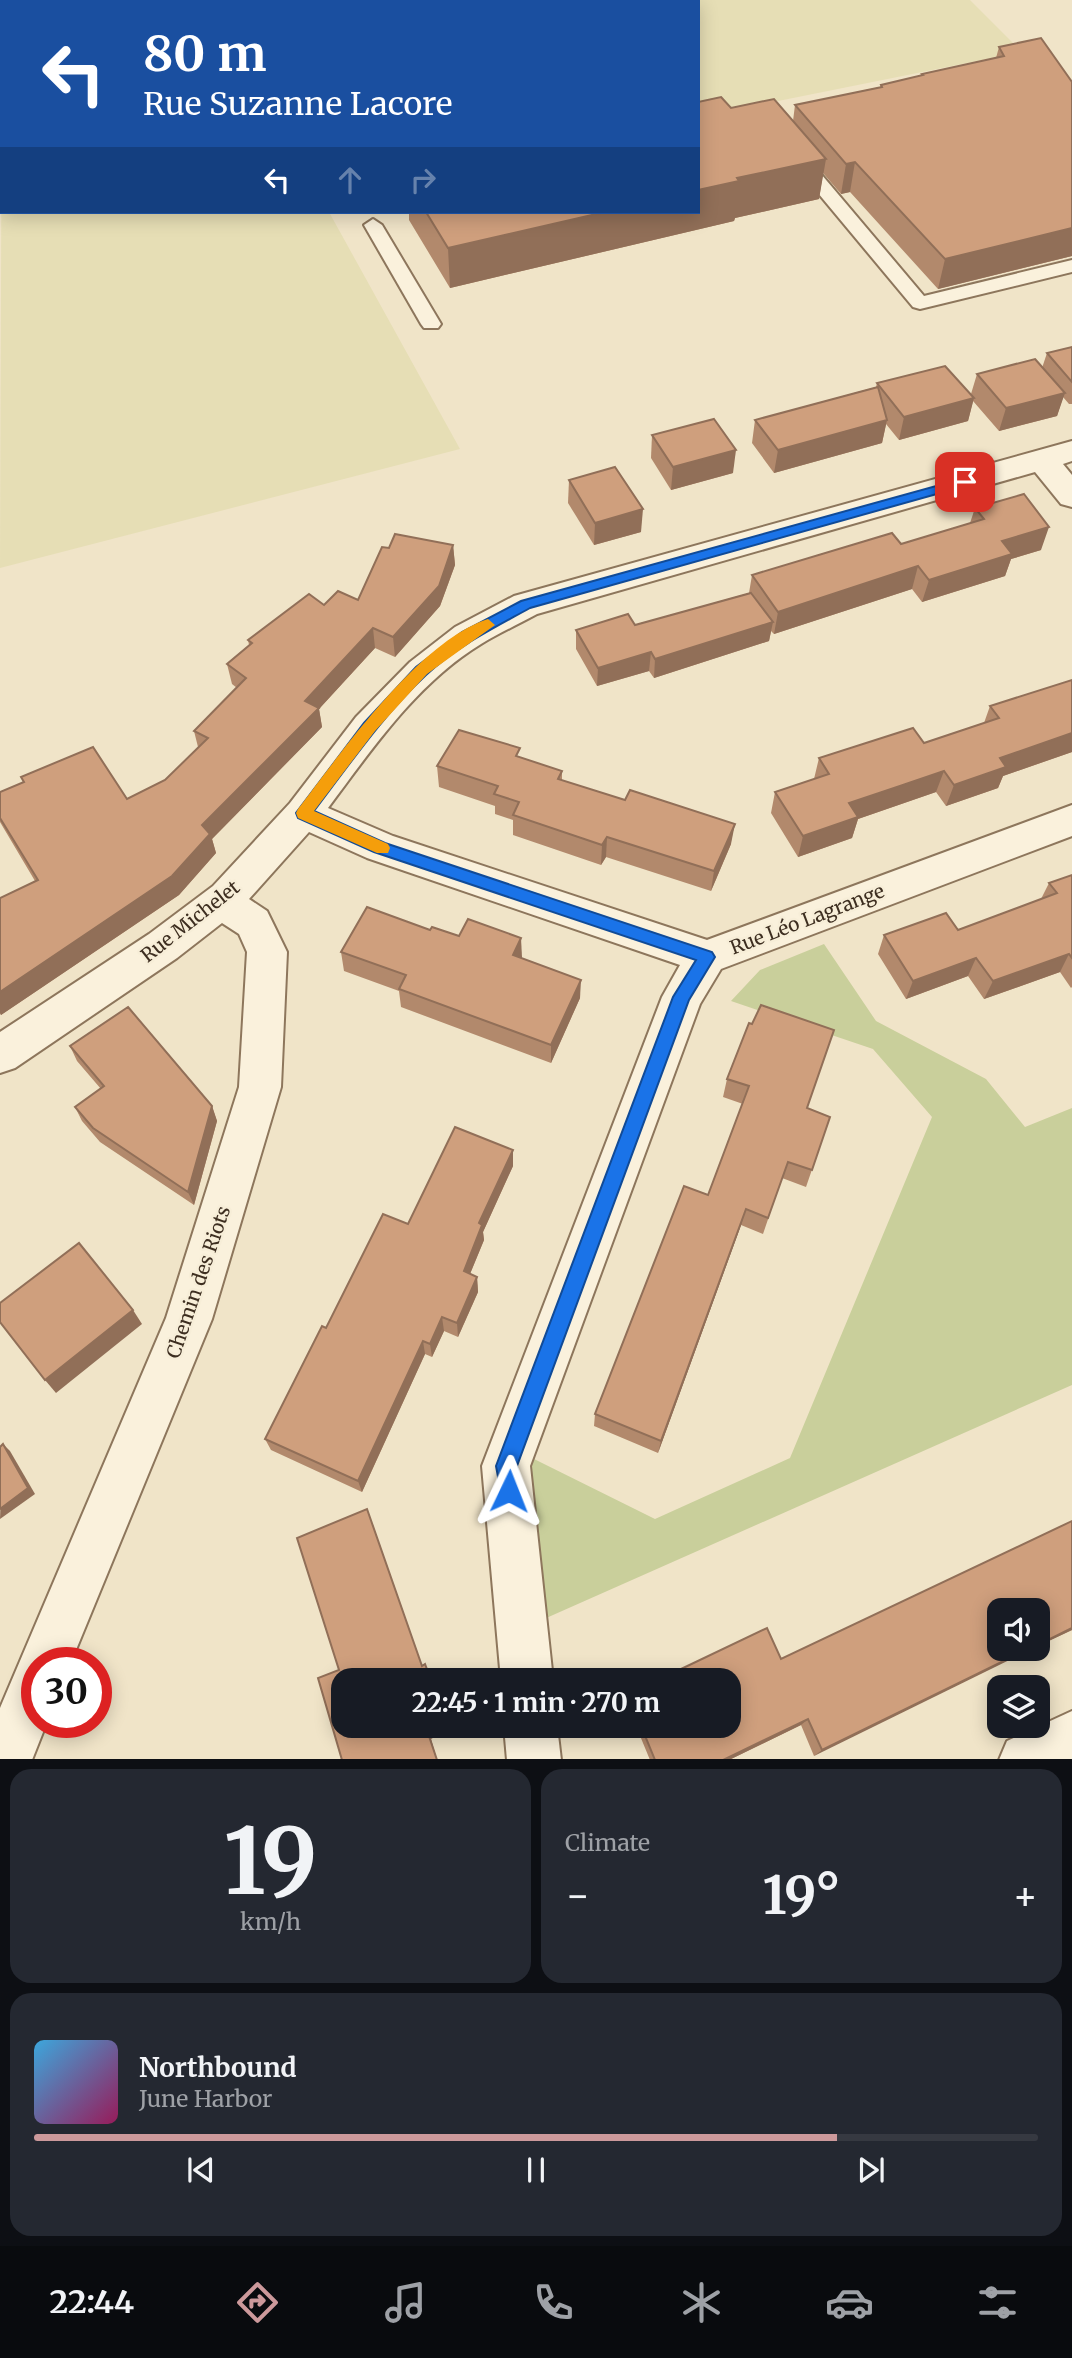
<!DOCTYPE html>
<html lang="en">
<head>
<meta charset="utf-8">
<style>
  body { margin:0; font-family:Merriweather,serif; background:#242831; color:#f1f3f6; height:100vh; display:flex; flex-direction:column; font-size:26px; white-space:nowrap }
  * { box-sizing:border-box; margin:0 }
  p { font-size:23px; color:#9ea1a6 }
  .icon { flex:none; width:38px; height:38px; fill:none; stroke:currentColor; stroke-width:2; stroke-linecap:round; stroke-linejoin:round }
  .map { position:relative; height:1759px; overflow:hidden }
  .side { display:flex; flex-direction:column; gap:10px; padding:10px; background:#0d0f14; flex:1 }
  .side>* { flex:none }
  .hud { position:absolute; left:0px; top:0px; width:700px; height:214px; box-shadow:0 4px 18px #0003; background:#1a4fa0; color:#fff; overflow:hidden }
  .buttons { position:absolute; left:987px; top:1598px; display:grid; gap:14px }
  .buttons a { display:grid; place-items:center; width:63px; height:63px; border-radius:14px; background:#171b24; box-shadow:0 4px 18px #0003; font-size:35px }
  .speed { position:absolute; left:21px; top:1647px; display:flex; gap:14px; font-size:35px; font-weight:700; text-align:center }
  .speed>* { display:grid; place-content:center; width:91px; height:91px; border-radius:50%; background:#171b24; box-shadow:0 4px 18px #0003; line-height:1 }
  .speed .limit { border:10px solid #d22; background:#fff; color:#111 }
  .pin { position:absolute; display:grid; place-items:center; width:60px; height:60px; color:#fff; margin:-30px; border-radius:14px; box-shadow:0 4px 10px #0006 }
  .me { position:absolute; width:77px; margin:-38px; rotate:2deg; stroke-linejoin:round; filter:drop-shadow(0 0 5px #0008) }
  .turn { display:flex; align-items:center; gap:24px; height:147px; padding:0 28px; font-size:32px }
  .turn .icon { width:91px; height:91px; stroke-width:2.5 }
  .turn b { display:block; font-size:49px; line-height:60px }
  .lanes { display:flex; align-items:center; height:66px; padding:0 28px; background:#0003; justify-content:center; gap:35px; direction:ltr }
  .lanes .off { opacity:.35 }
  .big { font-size:52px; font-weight:700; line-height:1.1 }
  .side .card { flex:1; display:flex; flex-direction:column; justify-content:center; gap:10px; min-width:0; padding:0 24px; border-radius:21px; background:#242831 }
  .side .dial { align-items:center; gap:0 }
  .dial b { font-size:91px; line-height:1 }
  .song { display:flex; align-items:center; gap:21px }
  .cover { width:84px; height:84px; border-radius:10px; background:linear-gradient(135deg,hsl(200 70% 55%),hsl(330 70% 35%)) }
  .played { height:7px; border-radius:4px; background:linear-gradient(90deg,#cc999b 80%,#363941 80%) }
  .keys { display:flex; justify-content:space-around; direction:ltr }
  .heat { display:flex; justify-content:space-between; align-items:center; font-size:38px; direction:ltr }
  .side .tiles { flex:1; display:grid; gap:10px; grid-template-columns:1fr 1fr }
  .card:last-child { grid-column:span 2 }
  .trip { position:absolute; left:331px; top:1668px; width:410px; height:70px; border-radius:21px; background:#171b24; box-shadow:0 4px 18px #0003; font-weight:700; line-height:70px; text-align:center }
  .dock { display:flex; height:112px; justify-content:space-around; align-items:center; background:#090b0e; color:#9ea1a6 }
  .dock .icon { width:49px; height:49px }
  .dock .on { color:#cc999b }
  .dock b { font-size:32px; color:#f1f3f6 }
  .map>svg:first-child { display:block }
  .farmland { fill:#e6deb5 }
  .green { fill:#c9cf9b }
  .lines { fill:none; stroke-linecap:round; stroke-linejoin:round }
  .lane-casing { stroke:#8d765c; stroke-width:4 }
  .street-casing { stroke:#8d765c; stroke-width:4 }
  .lane { fill:#faf1dc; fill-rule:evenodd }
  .street { fill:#faf1dc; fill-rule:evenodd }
  .wall { fill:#b2896c }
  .shaded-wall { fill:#916f58 }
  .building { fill:#cf9f7d; stroke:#916f58; stroke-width:2 }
  .route { fill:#1a73e8; stroke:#114b97; stroke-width:2 }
  .slow { fill:#f59e0b }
  .labels { text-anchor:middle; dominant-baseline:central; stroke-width:5; stroke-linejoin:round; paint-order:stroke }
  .street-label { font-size:19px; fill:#3d2e20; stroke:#f7eed8 }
</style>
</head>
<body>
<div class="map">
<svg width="1072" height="1760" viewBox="0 0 1072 1760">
  <rect width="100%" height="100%" fill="#f0e4c8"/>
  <g class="farmland">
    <polygon points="56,0 970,0 1022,52 698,117 698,2 48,2"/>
    <polygon points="2,11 2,212 329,212 460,449 0,568"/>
  </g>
  <polygon class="green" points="824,944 876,1021 986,1079 1025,1127 1072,1108 1072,1385 544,1619 522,1490 530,1457 655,1519 790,1458 932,1117 873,1049 731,1001 760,970"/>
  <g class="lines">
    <defs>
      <g id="lane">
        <polygon points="799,154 805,155 924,296 1072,260 1072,272 920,309 913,307 793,163 790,159"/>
        <polygon points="373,219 382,225 441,324 438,328 424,328 421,324 364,225"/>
      </g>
      <g id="street">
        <polygon points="102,0 126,0 126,2 103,2"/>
        <polygon points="242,0 266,0 267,2 244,2"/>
        <polygon points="356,0 387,0 355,2"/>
        <path d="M1072 441V461L1063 464 1072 475V507L1061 504 1035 472 537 614C519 624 499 633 481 644 417 683 372 749 328 808L393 836 707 940 1072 805V836L721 969 700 1004 530 1466 553 1680H501L482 1466 662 997 680 965 367 858 309 832 249 899 267 911 287 952 281 1087 212 1319 71 1662H37V1722H47L32 1760H0V1708L166 1318 239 1087 247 952 239 934 222 923 177 958 15 1068 0 1073V1032L149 934 213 886 290 803 356 717 410 662 455 627 514 596Z"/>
        <polygon points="1072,1711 1072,1760 999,1760 1007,1741"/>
        <polygon points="504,1726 557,1726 561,1760 507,1760"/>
      </g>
    </defs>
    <use href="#lane" class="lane-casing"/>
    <use href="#street" class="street-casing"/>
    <use href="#lane" class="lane"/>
    <use href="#street" class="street"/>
  </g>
  <g class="wall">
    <polygon points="999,47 1072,82 1072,256 938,289 850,192 841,194 823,173 819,199 735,218 734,221 450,288 409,220 409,212 698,212 731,108 793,121 795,105 880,87 881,85 921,76 922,74 996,58"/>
    <polygon points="1072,347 1072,404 1069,404 1063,397 1057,416 999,431 973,401 968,421 899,440 886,424 882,443 774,473 752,443 755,420 876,387 877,383 971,394 977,374 1042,368 1047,353"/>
    <polygon points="652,435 733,473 671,490 651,458"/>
    <polygon points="569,480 641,532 594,545 568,503"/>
    <polygon points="975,508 1041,550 1011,559 1005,576 922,602 912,589 774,634 771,631 769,641 654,678 649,671 597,686 576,649 576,630 635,625 749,593 752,575 901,544 970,523"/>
    <polygon points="453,545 455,565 440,606 395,657 375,648 319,709 322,727 212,839 216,853 179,895 1,1015 0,1013 0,898 35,881 0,822 0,792 127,799 165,780 198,747 194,731 237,688 232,684 227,664 249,645 248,640 324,605 358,600 389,548"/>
    <polygon points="1072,680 1072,752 1003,776 998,788 946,806 936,792 858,819 852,838 798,857 771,813 775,792 814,779 819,758 924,743 984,723 990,706"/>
    <polygon points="520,757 562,771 562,780 731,844 711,891 606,857 601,865 513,835 513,820 495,814 495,806 439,787 437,766"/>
    <polygon points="1072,875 1072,987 1071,988 1060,972 984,999 968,976 906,999 878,954 884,935 958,930 1041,899 1049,883"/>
    <polygon points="430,930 522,957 521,958 580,998 551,1063 401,1007 399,991 344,971 341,952"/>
    <polygon points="749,1023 808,1108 830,1117 806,1187 782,1178 763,1234 741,1225 658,1453 594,1426 595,1414 708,1195 743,1104 723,1097 727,1079"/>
    <polygon points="70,1046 212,1106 217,1121 194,1205 100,1142 82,1121 75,1107 101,1089 77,1061"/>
    <polygon points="513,1150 513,1166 483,1232 484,1240 470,1274 477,1277 478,1292 458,1337 444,1331 432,1357 425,1354 362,1492 271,1450 265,1439 326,1328 408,1224"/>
    <polygon points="1072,1521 1072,1630 1038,1646 1038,1610 999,1648 814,1756 801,1725 729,1760 650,1760 636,1726 728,1726 781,1659"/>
  </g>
  <g class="shaded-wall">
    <polygon points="826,159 819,199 735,218 734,221 450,288 448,248 605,212 698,212 698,190 737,178"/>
    <polygon points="855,162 850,192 841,194 846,164"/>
    <polygon points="1072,228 1072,256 938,289 945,259"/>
    <polygon points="1065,393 1057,416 999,431 1006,408"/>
    <polygon points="974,398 968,421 899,440 904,417"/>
    <polygon points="887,420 882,443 774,473 778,450"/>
    <polygon points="736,450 733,473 671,490 673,467"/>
    <polygon points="643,509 641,532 594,545 595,523"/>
    <polygon points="1049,527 1041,550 1011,559 1005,576 922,602 929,580 1002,541"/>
    <polygon points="453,545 455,565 440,606 395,657 393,637"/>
    <polygon points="918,566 912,589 774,634 778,612"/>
    <polygon points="773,622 769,641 654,678 655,659"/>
    <polygon points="373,628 375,648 319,709 322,727 212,839 216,853 179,895 1,1015 0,1013 0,992 202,825 305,701"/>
    <polygon points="651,652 649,671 597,686 598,668"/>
    <polygon points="1072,733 1072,752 1003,776 998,788 946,806 954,785 1000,758"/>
    <polygon points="944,771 936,792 858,819 852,838 798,857 803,836 849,803"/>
    <polygon points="735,824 731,844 711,891 714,871"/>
    <polygon points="607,837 606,857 601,865 602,845"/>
    <polygon points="521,938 522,957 513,974 513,955"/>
    <polygon points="1069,954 1060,972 984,999 993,981"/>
    <polygon points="976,958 968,976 906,999 913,981"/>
    <polygon points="581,980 580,998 551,1063 551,1045"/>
    <polygon points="212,1106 217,1121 194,1205 188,1192"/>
    <polygon points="513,1150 513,1166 483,1232 484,1240 465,1286 464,1271 479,1223"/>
    <polygon points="746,1209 741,1225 658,1453 661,1441"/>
    <polygon points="477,1277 478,1292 458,1337 457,1323"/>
    <polygon points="133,1310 142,1324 56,1393 45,1380"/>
    <polygon points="442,1317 444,1331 432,1357 430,1344"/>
    <polygon points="423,1341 425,1354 362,1492 358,1481"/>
    <polygon points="3,1444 10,1451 35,1494 0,1519"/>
    <polygon points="1072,1628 1072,1630 1038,1646 1038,1645"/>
    <polygon points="1030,1648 1034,1648 814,1756 822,1750"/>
    <polygon points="808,1719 801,1725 729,1760 723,1760"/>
    <polygon points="443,1726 447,1726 448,1730 431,1739 437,1760 428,1733"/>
  </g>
  <g class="building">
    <polygon points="1041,38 1072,82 1072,228 945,259 855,162 846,164 795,105 882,87 881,85 923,75 922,74 1004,56 999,47"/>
    <polygon points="721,97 731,108 774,99 826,159 737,178 739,181 698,190 698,102"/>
    <polygon points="426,212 605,212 448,248"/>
    <polygon points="1072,347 1072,382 1047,353"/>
    <polygon points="1035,359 1065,393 1006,408 977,374"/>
    <polygon points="945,366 974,398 904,417 877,383"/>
    <polygon points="878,387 887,420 778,450 755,420"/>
    <polygon points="714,419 736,450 673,467 652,435"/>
    <polygon points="615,467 643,509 595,523 569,480"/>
    <polygon points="1024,494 1049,527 1002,541 1012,554 929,580 918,566 778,612 752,575 892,533 901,544 984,519 975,508"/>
    <polygon points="395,534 453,545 439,586 393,637 373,628 305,701 319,708 202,825 210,834 172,876 0,992 0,898 38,880 0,818 0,792 24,782 21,777 93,747 127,799 165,780 208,738 194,731 246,678 227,664 252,643 248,640 309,594 324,605 338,591 358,600 382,547 389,548"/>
    <polygon points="751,593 773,622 655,659 651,652 598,668 576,630 628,614 635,625"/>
    <polygon points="1072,680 1072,733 1000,758 1006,767 954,785 944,771 897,787 849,803 858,817 803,836 775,792 829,774 819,758 913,728 924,743 999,718 990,706"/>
    <polygon points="459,730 520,748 516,756 562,771 558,779 625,800 630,790 735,824 714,871 607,837 602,845 513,815 519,802 494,794 498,786 437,766"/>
    <polygon points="1072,875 1072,958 1069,954 993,981 976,958 913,981 884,935 946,913 958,930 1057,893 1049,883"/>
    <polygon points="367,907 430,930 432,927 459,936 468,919 521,938 513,955 581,980 551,1045 399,989 406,975 341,952"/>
    <polygon points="761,1005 834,1030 807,1108 830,1117 812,1170 788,1162 768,1218 746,1209 661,1441 595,1414 684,1186 708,1195 749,1086 727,1079 749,1023 752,1024"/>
    <polygon points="128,1007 212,1106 188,1192 93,1128 75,1107 104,1086 70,1046"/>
    <polygon points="455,1127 513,1150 479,1223 482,1225 464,1271 477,1277 457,1323 442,1317 430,1344 423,1341 358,1481 265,1439 322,1326 326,1328 383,1214 408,1224"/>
    <polygon points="79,1243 133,1310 45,1380 0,1322 0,1303"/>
    <polygon points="3,1444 28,1488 0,1509 0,1447"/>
    <polygon points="367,1509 422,1666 425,1664 431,1680 343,1680 343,1726 443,1726 428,1733 437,1760 342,1760 318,1678 339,1670 297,1538"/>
    <polygon points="1072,1521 1072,1628 1038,1645 1038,1610 999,1610 999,1648 1030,1648 822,1750 808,1719 723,1760 655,1760 641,1726 728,1726 728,1680 658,1680 767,1628 781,1659"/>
  </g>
  <path class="route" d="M965 478 969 479V485L530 608C494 628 457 646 426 675 383 715 349 765 314 811L385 843 712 952 715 957 689 1000 517 1466 519 1491 516 1498 509 1501 502 1498 496 1466 673 997 696 960 374 852 298 818 296 813 364 723 416 667 462 632 521 601Z"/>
  <path class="slow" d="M488 619 495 625 427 674 375 731 314 811 388 844 390 848 388 853H377L298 818 296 813 298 809C341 753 419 641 488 619Z"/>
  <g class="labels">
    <g class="street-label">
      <text transform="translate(807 919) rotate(-21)">Rue Léo Lagrange</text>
      <text transform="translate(190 921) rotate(-38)">Rue Michelet</text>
      <text transform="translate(198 1282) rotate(-71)">Chemin des Riots</text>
    </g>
  </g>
</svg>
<div class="buttons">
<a><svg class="icon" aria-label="sound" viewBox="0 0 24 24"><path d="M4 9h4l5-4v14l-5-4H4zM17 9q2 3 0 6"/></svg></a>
<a><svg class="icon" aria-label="layers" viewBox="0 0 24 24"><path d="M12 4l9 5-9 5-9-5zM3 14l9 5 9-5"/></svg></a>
</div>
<div class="speed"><div class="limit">30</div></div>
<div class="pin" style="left:965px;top:482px;background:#d93025"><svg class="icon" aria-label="arrive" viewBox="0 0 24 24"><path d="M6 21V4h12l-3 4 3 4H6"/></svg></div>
<svg class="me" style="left:509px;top:1491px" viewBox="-20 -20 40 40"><path d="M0-17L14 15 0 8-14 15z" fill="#1a73e8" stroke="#fff" stroke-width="4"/></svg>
<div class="trip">22:45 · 1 min · 270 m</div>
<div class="hud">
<div class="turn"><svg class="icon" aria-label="left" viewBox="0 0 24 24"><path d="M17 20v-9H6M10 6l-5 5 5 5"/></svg><div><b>80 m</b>Rue Suzanne Lacore</div></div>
<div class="lanes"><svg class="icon" aria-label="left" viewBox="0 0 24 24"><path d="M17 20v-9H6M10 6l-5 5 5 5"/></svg><svg class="icon off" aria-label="ahead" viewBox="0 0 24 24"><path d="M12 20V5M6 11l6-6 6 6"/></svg><svg class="icon off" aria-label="right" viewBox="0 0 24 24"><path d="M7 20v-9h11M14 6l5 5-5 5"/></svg></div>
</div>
</div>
<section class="side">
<div class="tiles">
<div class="card dial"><b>19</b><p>km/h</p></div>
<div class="card"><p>Climate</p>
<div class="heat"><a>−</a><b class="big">19°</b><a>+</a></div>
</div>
<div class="card">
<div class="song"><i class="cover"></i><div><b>Northbound</b><p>June Harbor</p></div></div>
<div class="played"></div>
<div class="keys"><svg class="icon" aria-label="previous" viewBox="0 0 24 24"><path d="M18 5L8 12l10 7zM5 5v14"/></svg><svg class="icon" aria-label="pause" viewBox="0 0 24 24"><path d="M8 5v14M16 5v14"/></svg><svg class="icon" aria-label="next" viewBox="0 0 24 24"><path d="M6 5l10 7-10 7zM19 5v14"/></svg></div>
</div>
</div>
</section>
<nav class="dock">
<b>22:44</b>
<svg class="icon on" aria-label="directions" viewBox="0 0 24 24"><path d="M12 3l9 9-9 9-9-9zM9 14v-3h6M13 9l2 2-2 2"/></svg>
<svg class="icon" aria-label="music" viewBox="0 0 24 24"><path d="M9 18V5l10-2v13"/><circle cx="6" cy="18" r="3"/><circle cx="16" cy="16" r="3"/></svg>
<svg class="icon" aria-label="phone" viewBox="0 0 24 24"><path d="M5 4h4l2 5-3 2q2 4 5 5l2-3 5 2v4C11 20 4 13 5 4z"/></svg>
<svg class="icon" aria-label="climate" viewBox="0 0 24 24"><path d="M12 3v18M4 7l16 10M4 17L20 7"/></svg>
<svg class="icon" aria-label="car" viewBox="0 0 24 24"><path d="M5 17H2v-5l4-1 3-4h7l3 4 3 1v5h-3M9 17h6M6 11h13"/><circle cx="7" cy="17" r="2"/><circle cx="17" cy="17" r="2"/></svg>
<svg class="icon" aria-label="filters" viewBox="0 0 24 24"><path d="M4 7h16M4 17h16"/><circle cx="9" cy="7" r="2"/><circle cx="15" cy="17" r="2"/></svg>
</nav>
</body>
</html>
